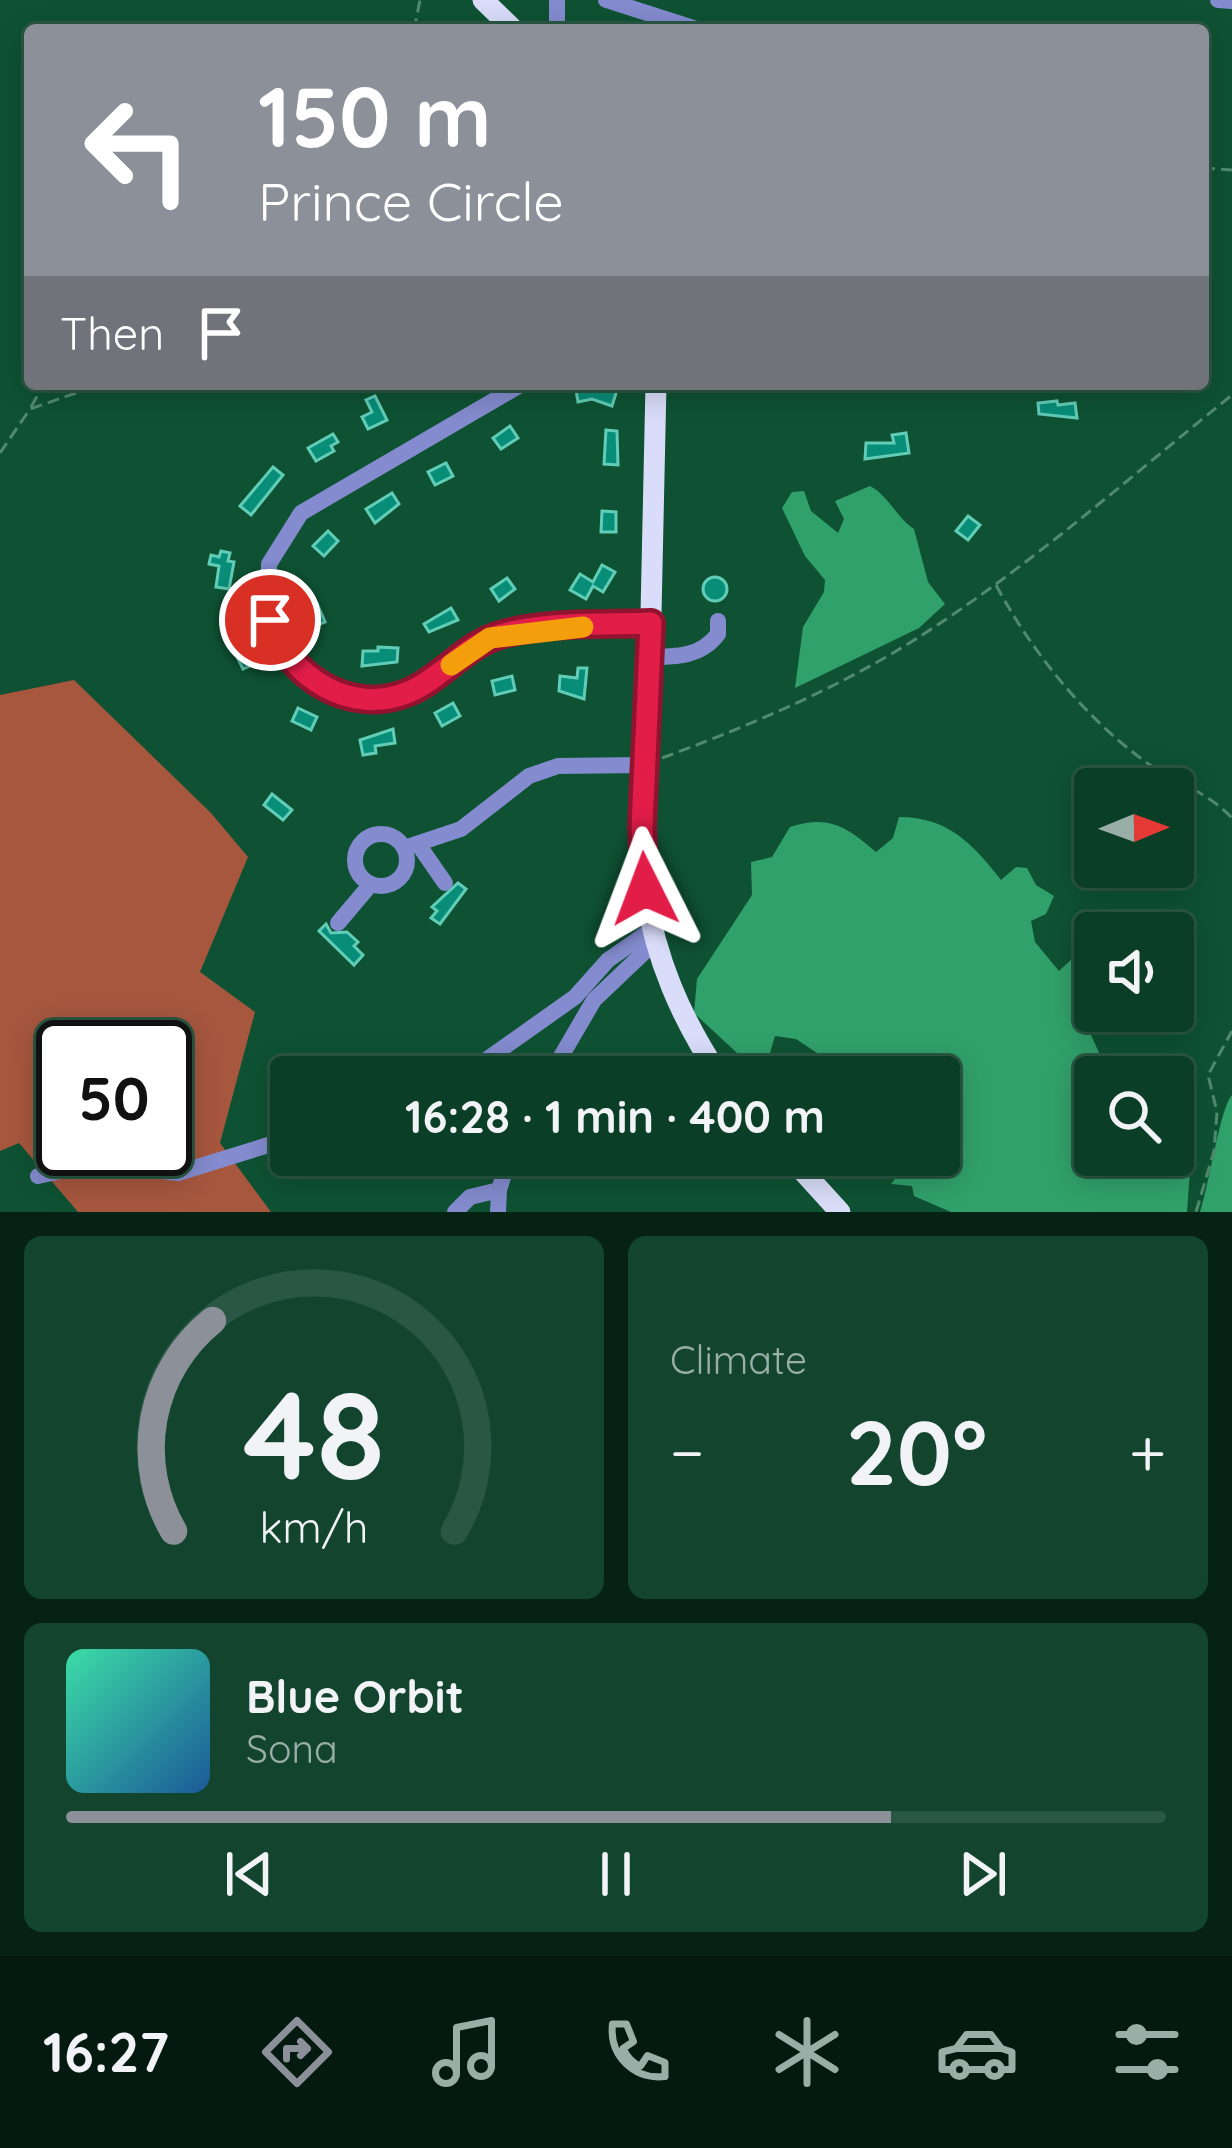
<!DOCTYPE html>
<html lang="en">
<head>
<meta charset="utf-8">
<style>
  body { margin:0; font-family:Quicksand,sans-serif; background:#13452e; color:#f1f3f6; height:100vh; display:flex; flex-direction:column; font-size:45px; white-space:nowrap }
  * { box-sizing:border-box; margin:0 }
  p { font-size:39px; color:#99aea7 }
  .icon { flex:none; width:66px; height:66px; fill:none; stroke:currentColor; stroke-width:2; stroke-linecap:round; stroke-linejoin:round }
  .map { position:relative; height:1212px; overflow:hidden }
  .details { display:flex; flex-direction:column; gap:24px; padding:24px; background:#062215; flex:1 }
  .details>* { flex:none }
  .top-card { position:absolute; left:24px; top:24px; width:1185px; height:366px; border-radius:12px; box-shadow:0 6px 30px #0003,0 0 0 3px #2a5743; background:#8c9099; color:#fff; overflow:hidden }
  .needle { width:78px; rotate:89deg }
  .fabs { position:absolute; left:1074px; top:768px; display:grid; gap:24px }
  .fabs a { display:grid; place-items:center; width:120px; height:120px; border-radius:12px; background:#0a3e26; box-shadow:0 6px 30px #0003,0 0 0 3px #2a5743; font-size:60px }
  .speed { position:absolute; left:36px; top:1020px; display:flex; gap:24px; font-size:60px; font-weight:700; text-align:center }
  .speed>* { display:grid; place-content:center; width:156px; height:156px; border-radius:50%; background:#0a3e26; box-shadow:0 6px 30px #0003,0 0 0 3px #2a5743; line-height:1 }
  .speed .limit { border:6px solid #111; border-radius:18px; background:#fff; color:#111 }
  .pin { position:absolute; display:grid; place-items:center; width:102px; height:102px; color:#fff; margin:-51px; border:6px solid #fff; border-radius:50%; box-shadow:0 3px 12px #0007 }
  .me { position:absolute; width:132px; margin:-66px; rotate:357deg; stroke-linejoin:round; filter:drop-shadow(0 0 9px #0008) }
  .turn { display:flex; align-items:center; gap:42px; height:252px; padding:0 36px; font-size:54px }
  .turn .icon { width:156px; height:156px; stroke-width:2.5 }
  .turn b { display:block; font-size:84px; line-height:102px }
  .then { display:flex; align-items:center; height:114px; padding:0 36px; background:#0003; gap:24px; font-size:45px }
  .big { font-size:90px; font-weight:700; line-height:1.1 }
  .details .widget { flex:1; display:flex; flex-direction:column; justify-content:center; gap:18px; min-width:0; padding:0 42px; border-radius:18px; background:#13452e }
  .details .dial { align-items:center; gap:0 }
  .dial svg { height:312px; overflow:visible; fill:none; stroke:#2a5743; stroke-width:7; stroke-linecap:round; text-anchor:middle }
  .dial text { fill:#f1f3f6; stroke:none }
  .song { display:flex; align-items:center; gap:36px }
  .cover { width:144px; height:144px; border-radius:18px; background:linear-gradient(135deg,hsl(160 70% 55%),hsl(210 70% 35%)) }
  .played { height:12px; border-radius:6px; background:linear-gradient(90deg,#8c9099 75%,#2a5743 75%) }
  .keys { display:flex; justify-content:space-around; direction:ltr }
  .heat { display:flex; justify-content:space-between; align-items:center; font-size:66px; direction:ltr }
  .details .tiles { flex:1; display:grid; gap:24px; grid-template-columns:1fr 1fr }
  .widget:last-child { grid-column:span 2 }
  .trip { position:absolute; left:270px; top:1056px; width:690px; height:120px; border-radius:12px; background:#0a3e26; box-shadow:0 6px 30px #0003,0 0 0 3px #2a5743; font-weight:700; line-height:120px; text-align:center }
  .menu { display:flex; height:192px; justify-content:space-around; align-items:center; background:#04190f; color:#99aea7 }
  .menu .icon { width:84px; height:84px }
  .menu .active { color:#8c9099 }
  .menu b { font-size:54px; color:#f1f3f6 }
  .map>svg:first-child { display:block }
  .green { fill:#a7573e; fill-rule:evenodd }
  .water { fill:#31a16b }
  .building { fill:#088d79; stroke:#62cdb6; stroke-width:3 }
  .lines { fill:none; stroke-linecap:round; stroke-linejoin:round }
  .path { stroke:#518a6d; stroke-width:3; stroke-dasharray:12 6; stroke-linecap:butt }
  .minor { stroke:#848ccf; stroke-width:16 }
  .major { stroke:#d9ddf9; stroke-width:21 }
  .route-casing { stroke:#92132f; stroke-width:30 }
  .route { stroke:#e11d48; stroke-width:21 }
  .slow { stroke:#f59e0b; stroke-width:21 }
</style>
</head>
<body>
<div class="map">
<svg width="1232" height="1212" viewBox="0 0 1232 1212">
  <rect width="100%" height="100%" fill="#0e5233"/>
  <path class="green" d="M74 680 211 813 248 857 200 972 255 1012 220 1143 271 1212H78L19 1143 0 1151V695ZM63 1047H165V1149H63Z"/>
  <g class="water">
    <path d="M870 486C888 495 896 517 914 529L928 582 945 604 919 628 795 688 803 627 824 592 825 580 805 556 782 508 792 492 804 491 811 511 838 533 844 519 835 501Z"/>
    <path d="M899 817C948 817 973 844 1001 880L1016 867 1027 868 1036 885 1054 896 1046 914 1031 921 1035 942 1059 971 1073 958 1084 959 1095 972V1011H1106L1086 1024 1101 1057 1100 1077H1095V1155L1185 1161 1190 1170 1187 1212H951L914 1196 912 1186 891 1184 900 1172 939 1155 947 1099 939 1077 910 1064 900 1069 826 1059 796 1039 775 1036 763 1077H748L736 1052 694 1013 697 979 752 895 751 862 772 857 790 827C829 814 847 827 876 852L893 838Z"/>
    <path d="M1232 1095V1212H1200C1209 1186 1220 1108 1232 1095Z"/>
  </g>
  <g class="building">
    <polygon points="608,385 618,387 612,406 592,399 578,402 576,390"/>
    <polygon points="375,396 387,420 368,429 362,417 372,412 366,400"/>
    <polygon points="1057,401 1058,405 1075,403 1077,418 1039,414 1038,403"/>
    <polygon points="510,426 518,438 501,449 493,438"/>
    <polygon points="606,430 617,431 618,465 604,464"/>
    <polygon points="906,433 909,453 865,459 866,443 894,443 892,435"/>
    <polygon points="333,434 338,442 331,446 334,451 316,461 308,448"/>
    <polygon points="446,463 453,476 435,485 428,472"/>
    <polygon points="273,467 283,475 251,515 240,506"/>
    <polygon points="392,493 399,504 375,523 366,509"/>
    <polygon points="602,511 616,512 616,532 601,532"/>
    <polygon points="968,516 980,525 968,540 956,531"/>
    <polygon points="328,531 338,541 324,556 313,546"/>
    <polygon points="221,551 230,553 228,561 234,562 229,589 216,587 219,566 209,564 211,555 219,557"/>
    <polygon points="602,565 615,572 603,592 593,586 586,599 570,590 580,574 593,582"/>
    <circle cx="715" cy="589" r="12"/>
    <polygon points="507,578 515,589 499,601 491,589"/>
    <polygon points="317,603 325,622 311,628 303,609"/>
    <polygon points="451,608 458,620 429,632 424,624"/>
    <polygon points="247,645 256,663 243,669 234,651"/>
    <polygon points="378,647 398,648 397,662 362,666 363,651 378,651"/>
    <polygon points="578,668 587,668 584,699 559,691 560,676 577,678"/>
    <polygon points="512,676 515,690 495,695 492,681"/>
    <polygon points="453,703 460,716 442,726 435,713"/>
    <polygon points="298,708 317,717 311,730 292,721"/>
    <polygon points="393,729 395,743 375,746 376,753 363,755 360,740"/>
    <polygon points="272,794 292,810 283,820 264,805"/>
    <polygon points="458,883 466,889 440,924 431,918 437,911 432,907"/>
    <polygon points="326,924 331,933 347,932 358,942 354,946 363,955 354,965 319,931"/>
  </g>
  <g class="lines">
    <g class="path">
      <polyline points="414,30 420,0"/>
      <polyline points="1203,168 1232,170"/>
      <polyline points="31,407 44,384"/>
      <polyline points="0,453 30,409 102,384"/>
      <path d="M996 585C1031 650 1080 712 1139 757 1169 781 1205 789 1232 818"/>
      <path d="M662 758C751 725 839 688 919 637 1030 566 1130 477 1232 395"/>
      <polyline points="1196,1212 1214,1151 1217,1112 1208,1075 1232,1031"/>
    </g>
    <g class="minor">
      <polyline points="557,0 557,30"/>
      <polyline points="606,0 700,30"/>
      <polyline points="1218,0 1232,1"/>
      <polyline points="522,384 301,513 269,564 268,606 280,644 325,689 381,698 406,694 503,635 651,623"/>
      <path d="M648 657C676 657 701 657 718 634V621"/>
      <circle cx="381" cy="860" r="26"/>
      <polyline points="418,844 445,883"/>
      <polyline points="404,848 461,829 529,776 558,766 644,765"/>
      <polyline points="338,923 371,884"/>
      <polyline points="462,1077 575,997 608,960 651,930"/>
      <polyline points="549,1077 594,1000 655,942"/>
      <polyline points="38,1176 97,1163 178,1173 291,1138"/>
      <polyline points="499,1190 510,1155"/>
      <polyline points="455,1212 470,1197 499,1190 498,1212"/>
    </g>
    <g class="major">
      <polyline points="483,0 514,30"/>
      <path d="M656 384 645 889C655 959 681 1018 720 1077"/>
      <polyline points="788,1155 840,1212"/>
    </g>
  </g>
  <g class="lines">
    <defs>
      <path id="route" d="M270 620C288 676 350 717 409 692 440 679 462 649 494 637 540 621 602 625 651 623L642 827 645 889"/>
    </defs>
    <use href="#route" class="route-casing"/>
    <use href="#route" class="route"/>
    <polyline class="slow" points="451,665 490,638 583,627"/>
  </g>
</svg>
<div class="fabs">
<a><svg class="needle" viewBox="-14 -14 28 28"><path d="M0-13l5 13h-10z" fill="#e53935"/><path d="M0 13l5-13h-10z" fill="#99aea7"/></svg></a>
<a><svg class="icon" aria-label="sound" viewBox="0 0 24 24"><path d="M4 9h4l5-4v14l-5-4H4zM17 9q2 3 0 6"/></svg></a>
<a><svg class="icon" aria-label="search" viewBox="0 0 24 24"><circle cx="10" cy="10" r="6"/><path d="M15 15l6 6"/></svg></a>
</div>
<div class="speed"><div class="limit">50</div></div>
<div class="pin" style="left:270px;top:620px;background:#d93025"><svg class="icon" aria-label="arrive" viewBox="0 0 24 24"><path d="M6 21V4h12l-3 4 3 4H6"/></svg></div>
<svg class="me" style="left:645px;top:889px" viewBox="-20 -20 40 40"><path d="M0-17L14 15 0 8-14 15z" fill="#e11d48" stroke="#fff" stroke-width="4"/></svg>
<div class="trip">16:28 · 1 min · 400 m</div>
<div class="top-card">
<div class="turn"><svg class="icon" aria-label="left" viewBox="0 0 24 24"><path d="M17 20v-9H6M10 6l-5 5 5 5"/></svg><div><b>150 m</b>Prince Circle</div></div>
<div class="then">Then<svg class="icon" aria-label="arrive" viewBox="0 0 24 24"><path d="M6 21V4h12l-3 4 3 4H6"/></svg></div>
</div>
</div>
<section class="details">
<div class="tiles">
<div class="widget dial"><svg viewBox="0 0 100 80">
<path d="M14 69A42 42 0 1 1 86 69"/>
<path d="M14 69A42 42 0 0 1 24 15" stroke="#8c9099"/>
<text x="50" y="56" font-size="32" font-weight="700">48</text>
<text x="50" y="72" font-size="11">km/h</text>
</svg></div>
<div class="widget"><p>Climate</p>
<div class="heat"><a>−</a><b class="big">20°</b><a>+</a></div>
</div>
<div class="widget">
<div class="song"><i class="cover"></i><div><b>Blue Orbit</b><p>Sona</p></div></div>
<div class="played"></div>
<div class="keys"><svg class="icon" aria-label="previous" viewBox="0 0 24 24"><path d="M18 5L8 12l10 7zM5 5v14"/></svg><svg class="icon" aria-label="pause" viewBox="0 0 24 24"><path d="M8 5v14M16 5v14"/></svg><svg class="icon" aria-label="next" viewBox="0 0 24 24"><path d="M6 5l10 7-10 7zM19 5v14"/></svg></div>
</div>
</div>
</section>
<nav class="menu">
<b>16:27</b>
<svg class="icon active" aria-label="directions" viewBox="0 0 24 24"><path d="M12 3l9 9-9 9-9-9zM9 14v-3h6M13 9l2 2-2 2"/></svg>
<svg class="icon" aria-label="music" viewBox="0 0 24 24"><path d="M9 18V5l10-2v13"/><circle cx="6" cy="18" r="3"/><circle cx="16" cy="16" r="3"/></svg>
<svg class="icon" aria-label="phone" viewBox="0 0 24 24"><path d="M5 4h4l2 5-3 2q2 4 5 5l2-3 5 2v4C11 20 4 13 5 4z"/></svg>
<svg class="icon" aria-label="climate" viewBox="0 0 24 24"><path d="M12 3v18M4 7l16 10M4 17L20 7"/></svg>
<svg class="icon" aria-label="car" viewBox="0 0 24 24"><path d="M5 17H2v-5l4-1 3-4h7l3 4 3 1v5h-3M9 17h6M6 11h13"/><circle cx="7" cy="17" r="2"/><circle cx="17" cy="17" r="2"/></svg>
<svg class="icon" aria-label="filters" viewBox="0 0 24 24"><path d="M4 7h16M4 17h16"/><circle cx="9" cy="7" r="2"/><circle cx="15" cy="17" r="2"/></svg>
</nav>
</body>
</html>
